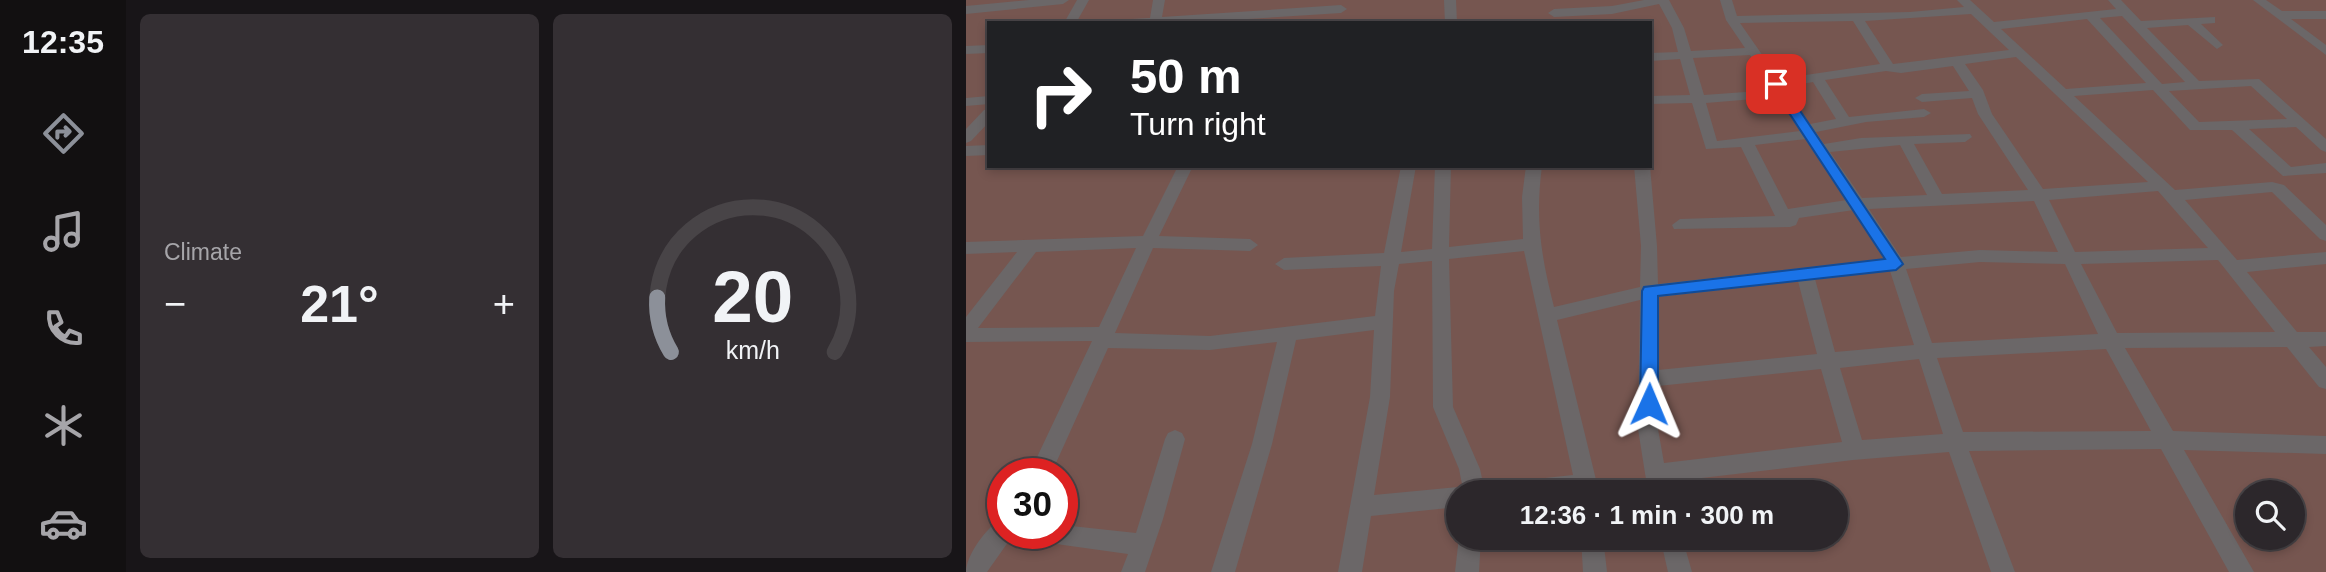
<!DOCTYPE html>
<html lang="en">
<head>
<meta charset="utf-8">
<style>
  body { margin:0; font-family:Helvetica,sans-serif; background:#342f33; color:#f1f3f6; height:100vh; display:flex; flex-direction:column; font-size:26px; white-space:nowrap }
  * { box-sizing:border-box; margin:0 }
  p { font-size:23px; color:#a6a5a9 }
  .icon { flex:none; width:38px; height:38px; fill:none; stroke:currentColor; stroke-width:2; stroke-linecap:round; stroke-linejoin:round }
  .map { position:relative; flex:1; overflow:hidden }
  .panel { display:flex; flex-direction:column; gap:14px; padding:14px; background:#181518; width:840px }
  .panel>* { flex:none }
  .guide { position:absolute; left:21px; top:21px; width:665px; height:147px; border-radius:0px; box-shadow:0 4px 10px #0003,0 0 0 2px #484447; background:#202124; color:#fff; overflow:hidden }
  .tools { position:absolute; left:1269px; top:480px; display:grid; gap:14px }
  .tools a { display:grid; place-items:center; width:70px; height:70px; border-radius:50%; background:#2c272b; box-shadow:0 4px 10px #0003,0 0 0 2px #484447; font-size:35px }
  .speed { position:absolute; left:21px; top:458px; display:flex; gap:14px; font-size:35px; font-weight:700; text-align:center }
  .speed>* { display:grid; place-content:center; width:91px; height:91px; border-radius:50%; background:#2c272b; box-shadow:0 4px 10px #0003,0 0 0 2px #484447; line-height:1 }
  .speed .limit { border:10px solid #d22; background:#fff; color:#111 }
  .pin { position:absolute; display:grid; place-items:center; width:60px; height:60px; color:#fff; margin:-30px; border-radius:14px; box-shadow:0 4px 10px #0006 }
  .me { position:absolute; width:77px; margin:-38px; rotate:1deg; stroke-linejoin:round; filter:drop-shadow(0 0 5px #0008) }
  .turn { display:flex; align-items:center; gap:24px; height:147px; padding:0 28px; font-size:32px }
  .turn .icon { width:91px; height:91px; stroke-width:2.5 }
  .turn b { display:block; font-size:49px; line-height:60px }
  .big { font-size:52px; font-weight:700; line-height:1.1 }
  .panel .card { flex:1; display:flex; flex-direction:column; justify-content:center; gap:10px; min-width:0; padding:0 24px; border-radius:10px; background:#342f33 }
  .panel .dial { align-items:center; gap:0 }
  .dial svg { height:182px; overflow:visible; fill:none; stroke:#484447; stroke-width:7; stroke-linecap:round; text-anchor:middle }
  .dial text { fill:#f1f3f6; stroke:none }
  .heat { display:flex; justify-content:space-between; align-items:center; font-size:38px; direction:ltr }
  .panel .tiles { flex:1; display:grid; gap:14px; grid-template-columns:repeat(2,1fr) }
  .trip { position:absolute; left:480px; top:480px; width:402px; height:70px; border-radius:35px; background:#2c272b; box-shadow:0 4px 10px #0003,0 0 0 2px #484447; font-weight:700; line-height:70px; text-align:center }
  main { display:flex; flex:1; min-height:0 }
  .menu { display:flex; flex-direction:column; width:126px; justify-content:space-around; align-items:center; background:#121011; color:#a6a5a9 }
  .menu .icon { width:49px; height:49px }
  .menu .current { color:#8c9099 }
  .menu b { font-size:32px; color:#f1f3f6 }
  .map>svg:first-child { display:block }
  .green { fill:#765650; fill-rule:evenodd }
  .lines { fill:none; stroke-linecap:round; stroke-linejoin:round }
  .minor { fill:#6b6768; fill-rule:evenodd }
  .route { fill:#1a73e8; stroke:#114b97; stroke-width:2 }
</style>
</head>
<body>
<main>
<nav class="menu">
<b>12:35</b>
<svg class="icon current" aria-label="directions" viewBox="0 0 24 24"><path d="M12 3l9 9-9 9-9-9zM9 14v-3h6M13 9l2 2-2 2"/></svg>
<svg class="icon" aria-label="music" viewBox="0 0 24 24"><path d="M9 18V5l10-2v13"/><circle cx="6" cy="18" r="3"/><circle cx="16" cy="16" r="3"/></svg>
<svg class="icon" aria-label="phone" viewBox="0 0 24 24"><path d="M5 4h4l2 5-3 2q2 4 5 5l2-3 5 2v4C11 20 4 13 5 4z"/></svg>
<svg class="icon" aria-label="climate" viewBox="0 0 24 24"><path d="M12 3v18M4 7l16 10M4 17L20 7"/></svg>
<svg class="icon" aria-label="car" viewBox="0 0 24 24"><path d="M5 17H2v-5l4-1 3-4h7l3 4 3 1v5h-3M9 17h6M6 11h13"/><circle cx="7" cy="17" r="2"/><circle cx="17" cy="17" r="2"/></svg>
</nav>
<section class="panel">
<div class="tiles">
<div class="card"><p>Climate</p>
<div class="heat"><a>−</a><b class="big">21°</b><a>+</a></div>
</div>
<div class="card dial"><svg viewBox="0 0 100 80">
<path d="M14 69A42 42 0 1 1 86 69"/>
<path d="M14 69A42 42 0 0 1 8 45" stroke="#8c9099"/>
<text x="50" y="56" font-size="32" font-weight="700">20</text>
<text x="50" y="72" font-size="11">km/h</text>
</svg></div>
</div>
</section>
<div class="map">
<svg width="1360" height="572" viewBox="0 0 1360 572">
  <rect width="100%" height="100%" fill="#3a3439"/>
  <path class="green" d="M0 0H1360V572H0ZM23 23H684V166H23ZM37 474H96V534H37ZM492 492H870V537H492ZM1281 492H1326V537H1281Z"/>
  <g class="lines">
    <g class="minor">
      <polygon points="63,0 103,0 97,4 0,14 0,6"/>
      <polygon points="111,0 123,0 110,23 98,23"/>
      <polygon points="187,0 199,0 196,17 375,5 381,9 375,13 281,19 281,23 269,23 269,20 159,23 165,19 184,18"/>
      <polygon points="478,0 490,0 491,23 479,23"/>
      <path d="M678 0H703L718 28 725 51 779 48 760 20 754 0H766L771 16 944 12 998 7 991 0H1004L1028 22 1150 9 1142 0H1155L1175 21 1249 17V23L1235 24 1257 45 1251 49 1222 25 1181 28 1233 81 1293 79 1360 139V152L1355 150 1330 127 1283 129 1325 167 1360 163V173L1317 176 1266 130H1224L1187 90 1108 96 1209 190 1306 182 1318 185 1360 225V241L1354 239 1306 192 1219 200 1271 260 1360 252V264L1281 272 1331 332H1360V346L1343 347 1360 367V389L1353 387 1321 347 1159 348 1207 431 1360 436V454L1218 450 1288 572H1263L1195 449 1003 451 1049 572H1025L983 452 887 460 702 482 704 492H682L672 429 674 300 591 320 633 492H530L533 485 541 482 607 475 558 251 483 259 487 407 514 469 519 492H492V507L405 516 396 572H372L404 397 408 330 330 340 306 444 269 572H245L286 444 311 342 244 350 142 348 85 474H63L126 341 0 342V317L51 252 0 254V242L177 236 212 166H227L193 236 284 239 292 245 284 251 187 248 149 333 244 336 409 316 415 266 318 270 309 264 318 258 418 253 435 166H450L435 252 466 249 469 166H485L483 247 557 239 556 197 560 166H576C569 219 575 256 588 307L674 287 675 246 668 166H684L691 246 692 284 918 259 888 210 833 218 830 225 824 227 708 229 706 225 714 219 809 216 775 147 740 149 726 103 684 104V96L724 95 714 59 684 61V53L712 52 706 28 693 4 646 14 588 17 582 13 588 9 646 6ZM1005 14 1043 50 927 64 899 21ZM1156 16 1219 82 1196 84 1134 18ZM1121 19 1180 83 1100 89 1035 29ZM887 21 914 64 813 79 774 23ZM784 55 807 90 738 95 727 58ZM1050 57 1182 182 1077 189 1026 114 1017 90 999 64ZM987 66 1003 91 956 94 949 98 956 102 1006 98 1012 114 1062 190 976 194 948 144 999 142 1006 137 1004 134 895 138 858 144 850 132 900 122 958 117 965 113 958 109 883 117 859 80 920 71 935 73ZM847 82 870 119 844 124 819 87ZM1285 86 1321 119 1233 122 1203 91ZM812 97 834 131 751 141 740 103ZM840 139 881 200 822 209 789 145ZM934 145 961 195 896 198 864 152ZM1192 191 1242 248 1109 252 1083 200ZM1068 201 1092 252 1014 250 935 257 903 209ZM170 248 133 327 12 328 70 252ZM1252 260 1309 332 1151 333 1115 264ZM466 261 467 407 493 469 497 489 492 487 408 495 424 397 428 291 433 264ZM1014 262 1099 264 1132 334 966 343 940 269ZM924 271 948 345 869 352 849 279ZM832 281 851 354 692 370V297ZM1140 349 1185 431 997 432 971 358ZM953 359 977 434 896 440 874 368ZM855 369 876 442 698 463 692 429V386Z"/>
      <polygon points="1287,0 1300,0 1316,11 1360,11 1360,19 1325,19 1360,45 1360,55"/>
      <polygon points="23,45 23,53 0,54 0,46"/>
      <polygon points="23,96 23,104 0,106 0,98"/>
      <polygon points="23,109 23,122 5,141 0,143 0,129 18,110"/>
      <polygon points="23,145 23,155 0,156 0,146"/>
      <polygon points="209,430 216,433 219,439 197,519 179,572 155,572 162,554 76,542 73,534 96,534 96,525 170,533 199,439 202,433"/>
      <path d="M37 519V534H47L45 538 21 572H0C0 556 21 525 37 519Z"/>
      <polygon points="493,537 515,537 513,572 489,572"/>
      <polygon points="615,537 637,537 641,572 617,572"/>
      <polygon points="694,537 716,537 726,572 702,572"/>
    </g>
  </g>
  <polygon class="route" points="810,80 814,81 937,264 930,270 692,296 692,404 689,410 683,412 676,410 674,404 676,291 678,287 919,259 804,84"/>
</svg>
<div class="tools">
<a><svg class="icon" aria-label="search" viewBox="0 0 24 24"><circle cx="10" cy="10" r="6"/><path d="M15 15l6 6"/></svg></a>
</div>
<div class="speed"><div class="limit">30</div></div>
<div class="pin" style="left:810px;top:84px;background:#d93025"><svg class="icon" aria-label="arrive" viewBox="0 0 24 24"><path d="M6 21V4h12l-3 4 3 4H6"/></svg></div>
<svg class="me" style="left:683px;top:404px" viewBox="-20 -20 40 40"><path d="M0-17L14 15 0 8-14 15z" fill="#1a73e8" stroke="#fff" stroke-width="4"/></svg>
<div class="trip">12:36 · 1 min · 300 m</div>
<div class="guide">
<div class="turn"><svg class="icon" aria-label="right" viewBox="0 0 24 24"><path d="M7 20v-9h11M14 6l5 5-5 5"/></svg><div><b>50 m</b>Turn right</div></div>
</div>
</div>
</main>
</body>
</html>
